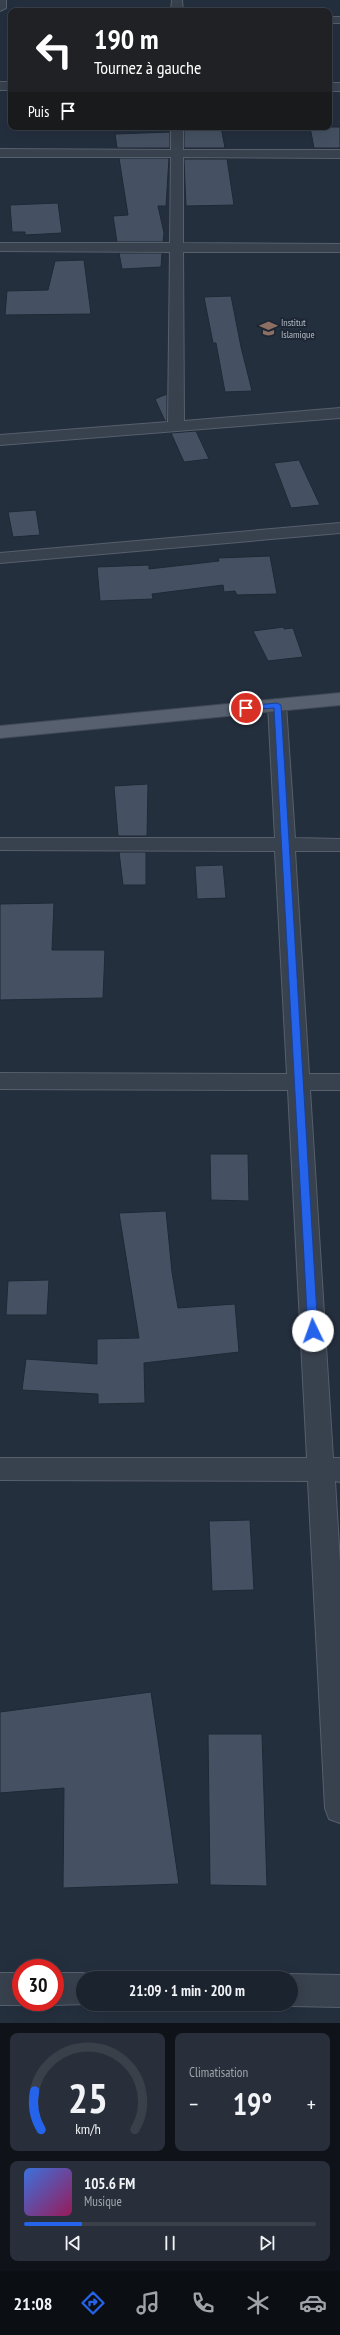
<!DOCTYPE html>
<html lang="fr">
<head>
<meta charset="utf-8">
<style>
  body { margin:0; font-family:"PT Sans Narrow",sans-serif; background:#282f3a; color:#f1f3f6; height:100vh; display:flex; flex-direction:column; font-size:15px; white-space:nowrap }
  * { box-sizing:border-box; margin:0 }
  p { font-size:13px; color:#a0a4aa }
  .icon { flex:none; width:22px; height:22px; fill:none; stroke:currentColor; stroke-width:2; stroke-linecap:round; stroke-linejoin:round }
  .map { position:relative; height:2023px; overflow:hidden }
  .side { display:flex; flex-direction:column; gap:10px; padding:10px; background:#0f1319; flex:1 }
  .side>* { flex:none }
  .banner { position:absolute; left:8px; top:8px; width:324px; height:122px; border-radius:8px; box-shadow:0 4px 16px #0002,0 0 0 1px #39404a; background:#202124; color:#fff; overflow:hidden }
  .speed { position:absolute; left:12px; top:1959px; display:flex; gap:8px; font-size:20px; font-weight:700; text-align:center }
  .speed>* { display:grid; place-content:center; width:52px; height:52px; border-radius:50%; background:#1b232e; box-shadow:0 4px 16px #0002,0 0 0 1px #39404a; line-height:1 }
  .speed .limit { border:6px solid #d22; background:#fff; color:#111 }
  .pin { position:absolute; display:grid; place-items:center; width:34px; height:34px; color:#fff; margin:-17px; border:2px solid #fff; border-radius:50%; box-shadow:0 1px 4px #0007 }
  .me { position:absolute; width:44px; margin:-22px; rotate:357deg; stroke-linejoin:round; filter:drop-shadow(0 0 3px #0008) }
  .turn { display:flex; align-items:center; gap:14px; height:84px; padding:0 20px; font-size:18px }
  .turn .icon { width:52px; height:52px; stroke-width:2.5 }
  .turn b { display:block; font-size:28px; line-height:34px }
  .then { display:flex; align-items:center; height:38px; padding:0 20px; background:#0003; gap:8px; font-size:15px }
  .big { font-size:30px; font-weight:700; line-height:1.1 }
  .side .tile { flex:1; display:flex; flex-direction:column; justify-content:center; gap:6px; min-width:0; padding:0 14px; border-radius:8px; background:#282f3a }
  .side .dial { align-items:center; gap:0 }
  .dial svg { height:104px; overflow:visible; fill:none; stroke:#39404a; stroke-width:7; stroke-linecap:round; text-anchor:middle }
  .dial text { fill:#f1f3f6; stroke:none }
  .song { display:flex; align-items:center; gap:12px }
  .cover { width:48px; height:48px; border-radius:6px; background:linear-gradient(135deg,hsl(220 70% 55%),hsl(330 70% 35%)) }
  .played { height:4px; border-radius:2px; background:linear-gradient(90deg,#2563eb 20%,#39404a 20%) }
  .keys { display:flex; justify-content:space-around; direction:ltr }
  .heat { display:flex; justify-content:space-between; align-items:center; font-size:22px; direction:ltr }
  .side .tiles { flex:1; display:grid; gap:10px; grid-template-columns:1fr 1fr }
  .tile:last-child { grid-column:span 2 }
  .trip { position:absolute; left:76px; top:1971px; width:222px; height:40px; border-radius:20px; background:#1b232e; box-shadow:0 4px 16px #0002,0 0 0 1px #39404a; font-weight:700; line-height:40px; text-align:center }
  .dock { display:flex; height:64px; justify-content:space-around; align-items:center; background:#0b0e12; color:#a0a4aa }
  .dock .icon { width:28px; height:28px }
  .dock .active { color:#2563eb }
  .dock b { font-size:18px; color:#f1f3f6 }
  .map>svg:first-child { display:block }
  .building { fill:#455162; stroke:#1f2835 }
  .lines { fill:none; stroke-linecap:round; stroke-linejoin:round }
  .minor-casing { stroke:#565f6c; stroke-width:2 }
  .primary-casing { stroke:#414a57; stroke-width:2 }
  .minor { fill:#38414e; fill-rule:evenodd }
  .primary { fill:#56606e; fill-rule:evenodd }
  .route { fill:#2563eb; stroke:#184099 }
  .labels { text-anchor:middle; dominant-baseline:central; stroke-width:4; stroke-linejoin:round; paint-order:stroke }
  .far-poi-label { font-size:10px; fill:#b4bcc9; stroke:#1d2633; text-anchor:start }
</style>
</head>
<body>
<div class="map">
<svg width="340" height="2023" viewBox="0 0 340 2023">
  <rect width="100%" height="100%" fill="#242f3e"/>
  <g class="building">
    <polygon points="184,127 221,127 225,148 184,148"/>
    <polygon points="310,127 340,127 340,148 314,148"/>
    <polygon points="170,132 170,148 117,148 115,134"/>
    <polygon points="119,158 169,158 166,206 158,206 164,233 163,242 117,242 113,216 128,215"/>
    <polygon points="184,159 227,159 234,205 186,206"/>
    <polygon points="58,203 62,233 25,235 25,232 12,232 10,205"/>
    <polygon points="119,253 162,253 161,267 122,269"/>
    <polygon points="84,260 91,314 5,315 7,291 48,290 55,261"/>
    <polygon points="231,296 241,347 252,391 225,392 216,343 213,343 204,297"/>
    <polygon points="167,394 167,421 165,421 155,399"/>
    <polygon points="196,431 209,459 184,462 171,433"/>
    <polygon points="299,460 320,505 291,508 274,463"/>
    <polygon points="36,510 40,535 13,537 8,512"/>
    <polygon points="270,556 277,594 237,595 235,591 224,592 223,585 152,594 153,599 100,601 97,567 149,565 149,569 219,561 218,558"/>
    <polygon points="284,627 284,629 293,628 303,657 268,661 253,631"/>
    <polygon points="148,784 147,836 118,836 114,786"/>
    <polygon points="119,852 146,852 146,885 123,885"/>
    <polygon points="223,865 226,898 197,899 195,866"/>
    <polygon points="54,903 52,950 105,950 103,998 0,1000 0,904"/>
    <polygon points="210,1154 248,1154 249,1201 211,1200"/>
    <polygon points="166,1211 172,1272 178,1308 235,1304 239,1352 144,1363 145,1403 98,1404 98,1394 22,1390 26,1359 97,1364 97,1339 139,1338 119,1213"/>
    <polygon points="49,1280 47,1315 6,1315 8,1281"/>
    <polygon points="250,1520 254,1590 212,1591 209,1521"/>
    <polygon points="151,1692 179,1884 63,1888 64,1788 0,1793 0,1712"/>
    <polygon points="208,1734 262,1734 267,1886 210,1885"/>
  </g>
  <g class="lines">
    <defs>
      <g id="minor">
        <polygon points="0,0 6,0 6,8 0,11"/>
        <polygon points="172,0 182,0 183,11 171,11"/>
        <rect x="329" y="17" width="11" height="6"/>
        <rect x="0" y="82" width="11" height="8"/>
        <rect x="329" y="83" width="11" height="8"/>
        <polygon points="171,127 183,127 183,150 340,150 340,158 183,157 183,243 340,244 340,252 183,252 184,421 340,408 340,418 0,445 0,435 168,422 170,252 0,251 0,243 170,243 171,157 0,157 0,149 171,150"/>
        <polygon points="340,523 340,533 0,563 0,553"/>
        <polygon points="277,699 284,701 286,705 295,838 340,839 340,851 295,851 309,1074 340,1074 340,1090 310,1090 333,1458 340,1458 340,1482 335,1481 340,1563 340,1823 329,1819 325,1808 308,1481 0,1480 0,1458 307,1458 288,1090 0,1089 0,1073 287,1074 275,851 0,850 0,838 275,838 268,705 270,701"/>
        <polygon points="0,1973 21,1973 21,2002 29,2002 21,2005 0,2005"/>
        <polygon points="55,1973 83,1973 95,1977 83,1978 83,2004 86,2004 55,2005 47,2002 55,2002"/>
        <polygon points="291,1974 340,1975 340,2007 291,2006 285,2004 291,2004 291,1978 281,1978"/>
      </g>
      <polygon id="primary" points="340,693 340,705 0,738 0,726"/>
    </defs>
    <use href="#minor" class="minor-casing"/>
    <use href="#primary" class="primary-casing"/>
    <use href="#minor" class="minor"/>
    <use href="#primary" class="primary"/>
  </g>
  <polygon class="route" points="277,703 281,705 318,1331 313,1335 308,1331 274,708 246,710 243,708 246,706"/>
  <defs>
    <symbol id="university-bare" viewBox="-9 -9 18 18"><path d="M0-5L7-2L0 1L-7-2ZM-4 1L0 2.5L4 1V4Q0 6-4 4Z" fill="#8d6e63" stroke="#1d2633" stroke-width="2.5" paint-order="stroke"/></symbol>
  </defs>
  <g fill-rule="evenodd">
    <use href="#university-bare" x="256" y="316" width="25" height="25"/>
  </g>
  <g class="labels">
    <g class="far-poi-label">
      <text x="281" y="322">Institut<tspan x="281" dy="12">Islamique</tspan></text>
    </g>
  </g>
</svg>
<div class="speed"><div class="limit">30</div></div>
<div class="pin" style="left:246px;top:708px;background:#d93025"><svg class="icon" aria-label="arrive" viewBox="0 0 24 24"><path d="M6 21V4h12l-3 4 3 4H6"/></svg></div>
<svg class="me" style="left:313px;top:1331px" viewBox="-20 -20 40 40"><circle r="19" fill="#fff"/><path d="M0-13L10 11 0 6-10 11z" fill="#2563eb"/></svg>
<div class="trip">21:09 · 1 min · 200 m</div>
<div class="banner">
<div class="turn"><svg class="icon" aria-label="left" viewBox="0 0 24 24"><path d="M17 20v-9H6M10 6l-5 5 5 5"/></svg><div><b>190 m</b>Tournez à gauche</div></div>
<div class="then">Puis<svg class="icon" aria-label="arrive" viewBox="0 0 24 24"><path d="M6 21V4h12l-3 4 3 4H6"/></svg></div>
</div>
</div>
<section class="side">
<div class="tiles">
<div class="tile dial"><svg viewBox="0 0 100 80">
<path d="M14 69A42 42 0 1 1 86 69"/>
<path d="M14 69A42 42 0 0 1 9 39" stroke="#2563eb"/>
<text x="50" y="56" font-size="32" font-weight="700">25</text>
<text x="50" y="72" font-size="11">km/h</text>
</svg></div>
<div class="tile"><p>Climatisation</p>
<div class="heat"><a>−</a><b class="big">19°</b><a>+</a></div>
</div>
<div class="tile">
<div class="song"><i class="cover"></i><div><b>105.6 FM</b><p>Musique</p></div></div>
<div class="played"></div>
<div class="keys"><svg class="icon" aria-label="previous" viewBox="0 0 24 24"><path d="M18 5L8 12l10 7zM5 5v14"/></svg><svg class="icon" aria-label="pause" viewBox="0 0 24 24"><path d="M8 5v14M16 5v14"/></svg><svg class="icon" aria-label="next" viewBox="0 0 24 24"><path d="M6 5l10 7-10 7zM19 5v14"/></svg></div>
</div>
</div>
</section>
<nav class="dock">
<b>21:08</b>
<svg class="icon active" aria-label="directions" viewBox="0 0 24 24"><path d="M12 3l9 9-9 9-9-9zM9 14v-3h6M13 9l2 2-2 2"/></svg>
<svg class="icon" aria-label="music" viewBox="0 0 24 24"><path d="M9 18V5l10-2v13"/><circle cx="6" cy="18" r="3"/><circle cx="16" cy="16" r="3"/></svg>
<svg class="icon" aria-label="phone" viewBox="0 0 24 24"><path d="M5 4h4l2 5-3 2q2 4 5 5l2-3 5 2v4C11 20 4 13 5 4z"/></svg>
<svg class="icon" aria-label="climate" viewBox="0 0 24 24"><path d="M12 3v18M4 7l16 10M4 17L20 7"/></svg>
<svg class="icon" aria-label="car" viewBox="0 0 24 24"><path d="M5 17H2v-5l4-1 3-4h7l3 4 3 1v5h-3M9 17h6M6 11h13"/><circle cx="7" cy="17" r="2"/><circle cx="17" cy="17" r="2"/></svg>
</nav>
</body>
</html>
